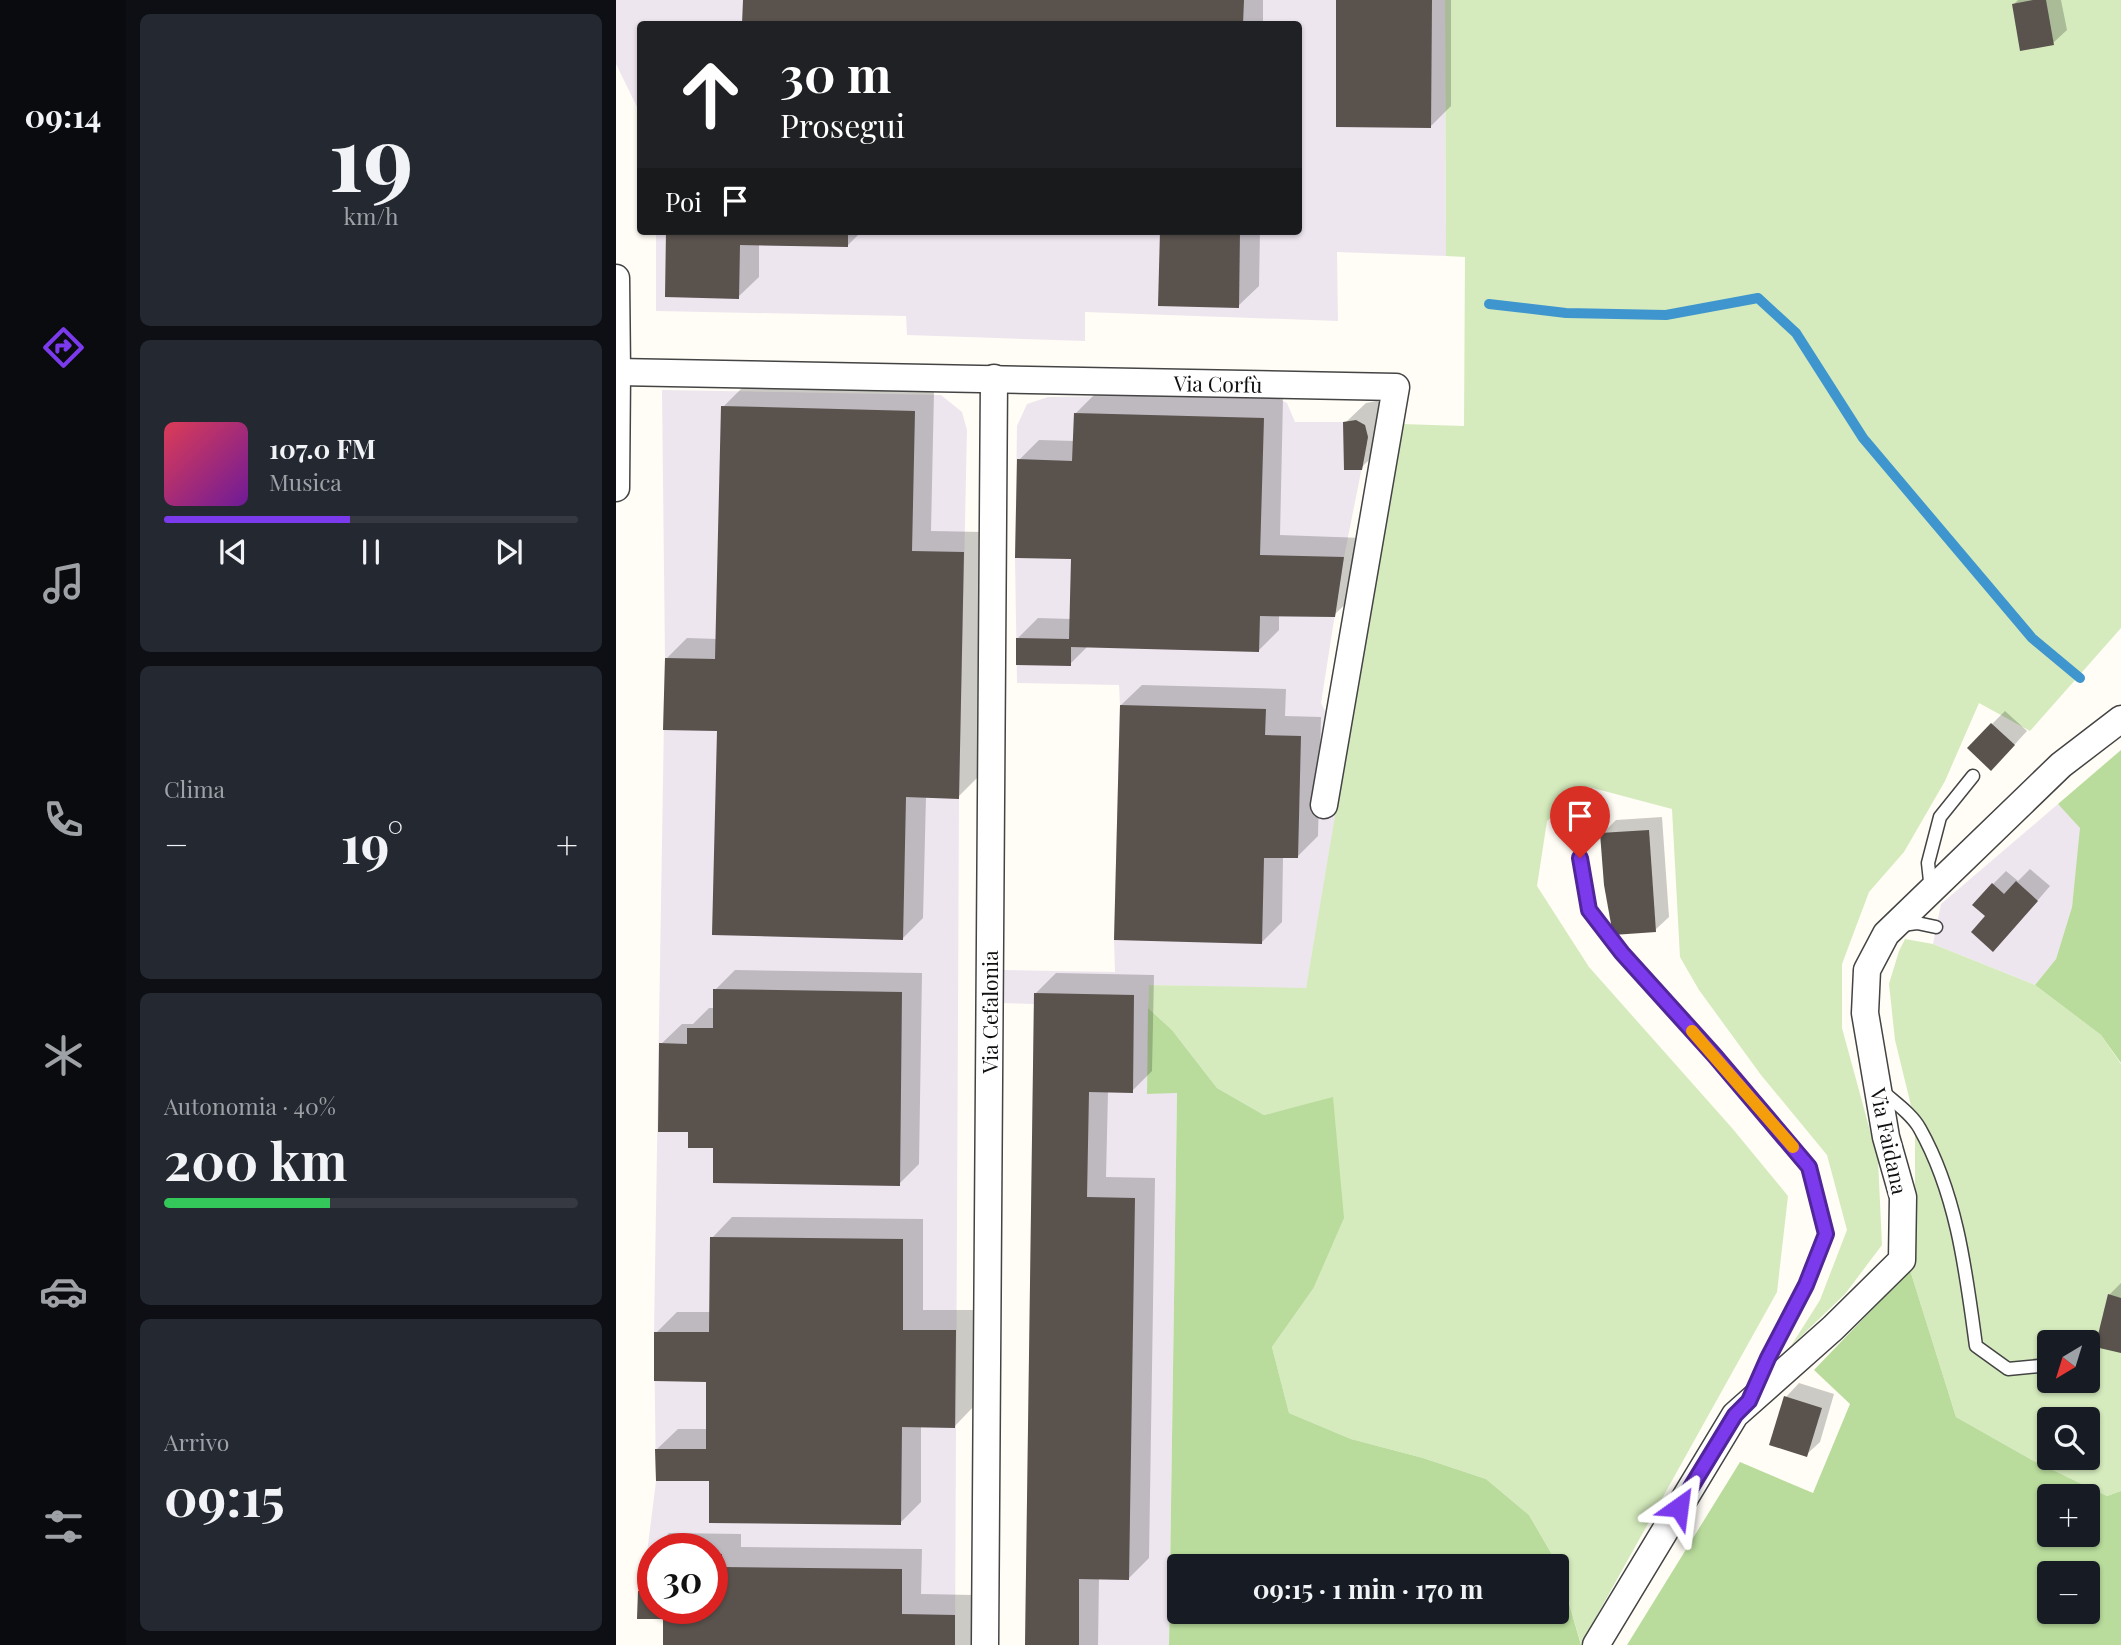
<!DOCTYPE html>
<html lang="it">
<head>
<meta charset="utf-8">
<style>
  body { margin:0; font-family:"Playfair Display",serif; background:#242831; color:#f1f3f6; height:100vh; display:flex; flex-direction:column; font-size:26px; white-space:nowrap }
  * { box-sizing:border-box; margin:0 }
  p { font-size:23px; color:#9ea1a6 }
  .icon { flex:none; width:38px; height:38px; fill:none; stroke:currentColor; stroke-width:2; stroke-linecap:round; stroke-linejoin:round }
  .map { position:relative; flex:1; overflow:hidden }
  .details { display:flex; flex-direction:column; gap:14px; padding:14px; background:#0d0f14; width:490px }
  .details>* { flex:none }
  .hud { position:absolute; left:21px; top:21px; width:665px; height:214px; border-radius:7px; box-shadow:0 2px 5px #0004; background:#202124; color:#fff; overflow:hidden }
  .needle { width:46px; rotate:218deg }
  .controls { position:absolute; left:1421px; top:1330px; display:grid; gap:14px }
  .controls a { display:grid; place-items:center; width:63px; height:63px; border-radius:7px; background:#171b24; box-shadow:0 2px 5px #0004; font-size:35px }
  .speed { position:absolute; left:21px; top:1533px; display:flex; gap:14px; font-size:35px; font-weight:700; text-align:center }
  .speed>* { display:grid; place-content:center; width:91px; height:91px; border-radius:50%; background:#171b24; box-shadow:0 2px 5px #0004; line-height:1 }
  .speed .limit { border:10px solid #d22; background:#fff; color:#111 }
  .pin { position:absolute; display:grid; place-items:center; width:60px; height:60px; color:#fff; margin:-72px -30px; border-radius:50% 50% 50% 0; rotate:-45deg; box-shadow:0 0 7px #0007 }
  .pin .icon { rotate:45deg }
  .me { position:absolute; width:77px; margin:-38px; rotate:31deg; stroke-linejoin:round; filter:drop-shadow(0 0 5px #0008) }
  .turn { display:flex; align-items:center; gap:24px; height:147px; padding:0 28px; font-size:32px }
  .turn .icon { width:91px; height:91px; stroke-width:2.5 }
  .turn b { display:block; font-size:49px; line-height:60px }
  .then { display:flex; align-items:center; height:66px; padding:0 28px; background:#0003; gap:14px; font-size:26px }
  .big { font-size:52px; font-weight:700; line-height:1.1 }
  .details .widget { flex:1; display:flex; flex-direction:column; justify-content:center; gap:10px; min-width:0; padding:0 24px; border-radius:10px; background:#242831 }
  .details .dial { align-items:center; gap:0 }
  .dial b { font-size:91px; line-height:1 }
  .song { display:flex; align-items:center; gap:21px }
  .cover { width:84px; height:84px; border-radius:10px; background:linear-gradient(135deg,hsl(350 70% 55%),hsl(280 70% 35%)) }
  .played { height:7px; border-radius:4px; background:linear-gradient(90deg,#7c3aed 45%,#363941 45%) }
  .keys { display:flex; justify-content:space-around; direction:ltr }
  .heat { display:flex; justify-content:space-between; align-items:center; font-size:38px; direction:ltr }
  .charge { height:10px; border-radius:5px; background:linear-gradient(90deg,#34c759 40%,#363941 0) }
  .trip { position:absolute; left:551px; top:1554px; width:402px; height:70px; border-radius:7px; background:#171b24; box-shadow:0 2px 5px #0004; font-weight:700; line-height:70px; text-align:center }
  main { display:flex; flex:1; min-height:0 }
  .dock { display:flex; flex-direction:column; width:126px; justify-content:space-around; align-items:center; background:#090b0e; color:#9ea1a6 }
  .dock .icon { width:49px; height:49px }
  .dock .selected { color:#7c3aed }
  .dock b { font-size:32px; color:#f1f3f6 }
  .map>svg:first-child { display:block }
  .industrial { fill:#eee6ef; fill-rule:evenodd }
  .green { fill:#d5ebbd; fill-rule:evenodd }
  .forest { fill:#b9dc9c; fill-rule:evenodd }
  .shadow { fill:#0003 }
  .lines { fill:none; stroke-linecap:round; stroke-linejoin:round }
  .stream { stroke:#3f96cf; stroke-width:10 }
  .building { fill:#5a524d }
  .lane-casing { stroke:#444; stroke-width:15 }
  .street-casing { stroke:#444; stroke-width:29 }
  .lane { stroke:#fff; stroke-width:12 }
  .street { stroke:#fff; stroke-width:26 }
  .route-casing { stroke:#51269a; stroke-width:18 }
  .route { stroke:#7c3aed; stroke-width:12 }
  .slow { stroke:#f59e0b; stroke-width:12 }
  .labels { text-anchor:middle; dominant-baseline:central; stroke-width:7; stroke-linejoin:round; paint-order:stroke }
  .street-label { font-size:21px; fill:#111; stroke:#fff }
</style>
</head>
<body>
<main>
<nav class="dock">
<b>09:14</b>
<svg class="icon selected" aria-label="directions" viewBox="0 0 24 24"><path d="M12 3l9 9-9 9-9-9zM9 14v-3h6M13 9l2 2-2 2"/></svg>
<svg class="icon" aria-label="music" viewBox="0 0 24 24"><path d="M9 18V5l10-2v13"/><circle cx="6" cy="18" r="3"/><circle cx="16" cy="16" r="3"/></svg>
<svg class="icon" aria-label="phone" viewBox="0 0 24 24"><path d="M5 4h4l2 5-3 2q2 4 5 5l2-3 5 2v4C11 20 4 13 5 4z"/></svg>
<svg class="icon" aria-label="climate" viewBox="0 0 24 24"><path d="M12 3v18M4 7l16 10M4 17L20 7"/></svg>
<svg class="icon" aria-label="car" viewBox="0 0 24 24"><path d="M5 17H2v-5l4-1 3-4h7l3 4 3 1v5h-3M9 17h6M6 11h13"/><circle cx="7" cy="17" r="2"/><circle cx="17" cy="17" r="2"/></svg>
<svg class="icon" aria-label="filters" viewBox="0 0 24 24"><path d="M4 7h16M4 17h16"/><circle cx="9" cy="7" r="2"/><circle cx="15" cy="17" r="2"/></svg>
</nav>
<section class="details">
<div class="widget dial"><b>19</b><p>km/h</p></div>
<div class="widget">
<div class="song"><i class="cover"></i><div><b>107.0 FM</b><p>Musica</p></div></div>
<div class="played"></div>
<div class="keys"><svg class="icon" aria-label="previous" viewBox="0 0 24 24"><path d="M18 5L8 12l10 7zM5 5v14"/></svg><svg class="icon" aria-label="pause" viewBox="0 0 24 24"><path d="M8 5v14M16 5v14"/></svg><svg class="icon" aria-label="next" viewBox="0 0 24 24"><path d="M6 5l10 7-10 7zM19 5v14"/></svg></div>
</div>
<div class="widget"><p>Clima</p>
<div class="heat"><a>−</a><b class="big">19°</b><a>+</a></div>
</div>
<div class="widget"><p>Autonomia · 40%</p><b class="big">200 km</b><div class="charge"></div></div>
<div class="widget"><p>Arrivo</p><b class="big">09:15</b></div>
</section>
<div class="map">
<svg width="1505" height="1645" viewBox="0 0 1505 1645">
  <rect width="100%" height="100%" fill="#fffdf5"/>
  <g class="industrial">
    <polygon points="0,0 829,0 830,256 721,252 722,321 469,312 469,341 291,335 290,316 40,311 40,231 682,231 682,24 24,24 24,113 0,64"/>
    <path d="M46 390 325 395 346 412 351 430 343 799 339 1645H47V1619H21L22 1591H31V1553L40 1481 38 1332 49 658ZM37 1549H96V1608H37Z"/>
    <polygon points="653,394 671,403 679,422 727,422 749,425 752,437 728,557 705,703 712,717 721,807 690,989 533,985 531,1094 561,1092 553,1645 409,1645 418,1004 384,1003 385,970 499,972 498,940 504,705 503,685 401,683 399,558 401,426 411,404 432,397"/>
    <polygon points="1442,804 1465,827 1456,907 1440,959 1419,985 1317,944 1325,904"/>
  </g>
  <g class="green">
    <polygon points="829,0 1505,0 1505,628 1414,731 1363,703 1329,781 1288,852 1253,892 1226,964 1226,1028 1262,1160 1266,1245 1229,1294 1175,1346 1204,1300 1231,1230 1211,1155 1145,1075 1083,990 1064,957 1056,809 973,787 931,821 921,886 973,967 1116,1128 1172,1196 1161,1292 965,1644 942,1565 913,1515 870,1479 807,1458 735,1439 673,1413 656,1347 697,1289 717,1098 648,1115 601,1088 556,1030 532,1008 533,985 690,988 785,424 848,426 849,257 830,256"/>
    <path d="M1289 939 1317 944 1419 985 1485 1035 1505 1064V1491L1491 1496 1416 1460 1340 1417 1294 1270 1299 1249V1122L1279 1040 1273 984 1283 951ZM1433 1342H1472V1381H1433ZM1433 1419H1472V1458H1433Z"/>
  </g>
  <g class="forest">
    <polygon points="1505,750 1505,1063 1485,1035 1419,985 1440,959 1456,907 1464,828 1442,804"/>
    <path d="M532 1008 556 1030 601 1088 648 1115 717 1097 728 1218 697 1289 656 1347 673 1413 735 1439 807 1458 870 1479 913 1515 942 1565 965 1645H553L561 1093 531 1094ZM564 1566H942V1612H564Z"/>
    <path d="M1294 1270 1340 1417 1416 1460 1491 1496 1505 1491V1645H1011L1124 1462 1197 1493 1234 1404 1198 1370ZM1433 1496H1472V1535H1433ZM1433 1573H1472V1612H1433Z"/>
  </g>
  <g class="shadow">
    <polygon points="129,0 647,0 647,24 128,24"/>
    <polygon points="722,0 835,0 835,106 815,126"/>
    <polygon points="1402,0 1445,0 1451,30 1437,43 1398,4"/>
    <polygon points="52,231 246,231 231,246 143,244 143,277 122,297"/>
    <polygon points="545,231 644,231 643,286 622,306"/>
    <polygon points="127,387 318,391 315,531 368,532 362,777 342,797 310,796 307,918 286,939 103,730 51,658 71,638 102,639 107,407"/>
    <polygon points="480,393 667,398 664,535 747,538 739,595 718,615 663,615 663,630 642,651 472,646 454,664 402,638 422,618 455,619 457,557 403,460 423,440 459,441 459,414"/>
    <polygon points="761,401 769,405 766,447 745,468 729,423 750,403"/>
    <polygon points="526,685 670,689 669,716 705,717 702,836 682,856 667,856 666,922 645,943 505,705"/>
    <polygon points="1389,711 1411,731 1389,755 1376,724"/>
    <polygon points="1046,817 1053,917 1039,930 986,834 1000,820"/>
    <polygon points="1414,869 1434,886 1391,936 1371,916 1377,884 1390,871 1402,881"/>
    <polygon points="119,970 306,973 303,1164 283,1184 99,1147 74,1130 45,1044 66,1024 77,1024 93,1008 99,1008 99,990"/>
    <polygon points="440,973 538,975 536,1071 516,1091 492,1091 490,1177 539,1178 533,1558 513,1578 483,1578 482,1645 410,1645 420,993"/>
    <polygon points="116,1217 307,1219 307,1310 360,1310 359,1405 339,1426 305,1425 305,1502 284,1523 95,1480 41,1449 62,1429 91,1429 92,1380 40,1333 61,1312 95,1312 96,1238"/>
    <polygon points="1505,1283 1505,1351 1493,1295"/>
    <polygon points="1183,1383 1218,1394 1204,1442 1190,1455 1170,1397"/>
    <polygon points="53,1533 125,1534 125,1547 306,1549 305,1594 359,1595 358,1641 355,1645 49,1645 49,1617 23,1617 24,1592 33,1583 33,1554 37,1550 37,1608 96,1608 96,1549 38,1549"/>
  </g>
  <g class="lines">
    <polyline class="stream" points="873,304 950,313 1050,315 1142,298 1180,333 1247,438 1416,638 1464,678"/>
  </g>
  <g class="building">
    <polygon points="127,0 628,0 627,24 126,24"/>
    <polygon points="720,0 816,0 815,128 720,127"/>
    <polygon points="1417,0 1430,0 1438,45 1404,51 1396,4"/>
    <polygon points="50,231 232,231 232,247 124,245 123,299 49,297"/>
    <polygon points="544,231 624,231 623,308 542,306"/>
    <polygon points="105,406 299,411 296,551 348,552 343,799 290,797 287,940 96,935 101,731 47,730 49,658 99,659"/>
    <polygon points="458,413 648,418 644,555 728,557 719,617 644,616 643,652 455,647 455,666 400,665 400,638 453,639 455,559 399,558 401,459 456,461"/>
    <polygon points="740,420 749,425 752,437 746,470 728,470 727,422"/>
    <polygon points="504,705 650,709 649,735 685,736 682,858 648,858 646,944 498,940"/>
    <polygon points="1375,723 1399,745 1375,771 1351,748"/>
    <polygon points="1033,830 1040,932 997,935 988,885 984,833"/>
    <polygon points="1400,881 1422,901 1377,952 1355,932 1369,916 1356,905 1376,883 1388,894"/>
    <polygon points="97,989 286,992 284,1186 97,1183 97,1148 72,1148 72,1132 42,1132 43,1043 71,1044 71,1028 97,1028"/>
    <polygon points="418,993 518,995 517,1093 473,1092 471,1197 519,1198 513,1580 463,1579 463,1645 409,1645"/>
    <polygon points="94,1237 287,1239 287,1330 340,1330 339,1428 286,1427 285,1525 93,1523 93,1481 40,1481 39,1449 90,1449 90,1382 38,1381 38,1332 93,1332"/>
    <polygon points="1492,1294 1505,1298 1505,1353 1479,1347"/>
    <polygon points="1168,1396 1206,1408 1191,1457 1153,1445"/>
    <polygon points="31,1553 37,1553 37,1608 96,1608 96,1554 106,1554 106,1567 286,1569 286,1614 339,1615 339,1645 47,1645 47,1619 21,1619 22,1591 31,1591"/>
  </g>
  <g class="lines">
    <defs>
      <g id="lane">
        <polyline points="964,857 973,910 1006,953 1099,1056 1193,1167 1210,1234 1190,1285 1152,1358 1139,1388"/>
        <polyline points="1315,890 1312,863 1324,817 1357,776"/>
        <polyline points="1286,925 1301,923 1320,927"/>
        <path d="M1266 1091C1278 1102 1296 1114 1304 1129 1341 1195 1350 1272 1360 1346L1392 1369 1433 1365"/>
      </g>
      <g id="street">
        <polyline points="0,278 1,372 0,488"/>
        <polyline points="1,372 780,387 708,805"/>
        <polyline points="369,1645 378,378"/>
        <polyline points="980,1645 1119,1415 1217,1328 1286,1260 1287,1197 1270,1137 1249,1013 1251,970 1270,934 1445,765 1505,719"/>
      </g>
    </defs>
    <use href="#lane" class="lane-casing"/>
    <use href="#street" class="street-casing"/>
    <use href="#lane" class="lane"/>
    <use href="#street" class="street"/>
  </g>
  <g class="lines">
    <defs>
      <polyline id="route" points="964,858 973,910 1006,953 1099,1056 1193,1167 1210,1234 1190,1285 1152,1358 1133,1401 1119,1415 1063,1507"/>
    </defs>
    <use href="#route" class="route-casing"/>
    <use href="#route" class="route"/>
    <polyline class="slow" points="1076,1031 1177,1147"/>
  </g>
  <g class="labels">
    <g class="street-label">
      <text transform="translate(602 383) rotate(1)">Via Corfù</text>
      <text transform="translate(373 1012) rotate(-90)">Via Cefalonia</text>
      <text transform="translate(1274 1141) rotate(78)">Via Faidana</text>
    </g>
  </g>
</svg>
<div class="controls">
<a><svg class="needle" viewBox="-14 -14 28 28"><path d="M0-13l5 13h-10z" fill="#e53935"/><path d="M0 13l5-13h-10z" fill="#9ea1a6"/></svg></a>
<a><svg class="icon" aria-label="search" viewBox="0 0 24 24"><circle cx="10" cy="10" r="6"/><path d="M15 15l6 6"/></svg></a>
<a>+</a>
<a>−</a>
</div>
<div class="speed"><div class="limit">30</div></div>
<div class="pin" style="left:964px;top:858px;background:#d93025"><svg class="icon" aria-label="arrive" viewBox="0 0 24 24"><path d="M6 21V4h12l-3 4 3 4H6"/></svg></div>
<svg class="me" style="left:1063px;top:1507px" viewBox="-20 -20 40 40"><path d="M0-17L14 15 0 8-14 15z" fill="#7c3aed" stroke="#fff" stroke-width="4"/></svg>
<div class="trip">09:15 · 1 min · 170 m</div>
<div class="hud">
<div class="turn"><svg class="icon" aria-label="ahead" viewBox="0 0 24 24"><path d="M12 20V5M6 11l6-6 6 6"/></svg><div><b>30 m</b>Prosegui</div></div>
<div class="then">Poi<svg class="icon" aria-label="arrive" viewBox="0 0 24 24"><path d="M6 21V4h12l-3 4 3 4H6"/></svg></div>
</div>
</div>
</main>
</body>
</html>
